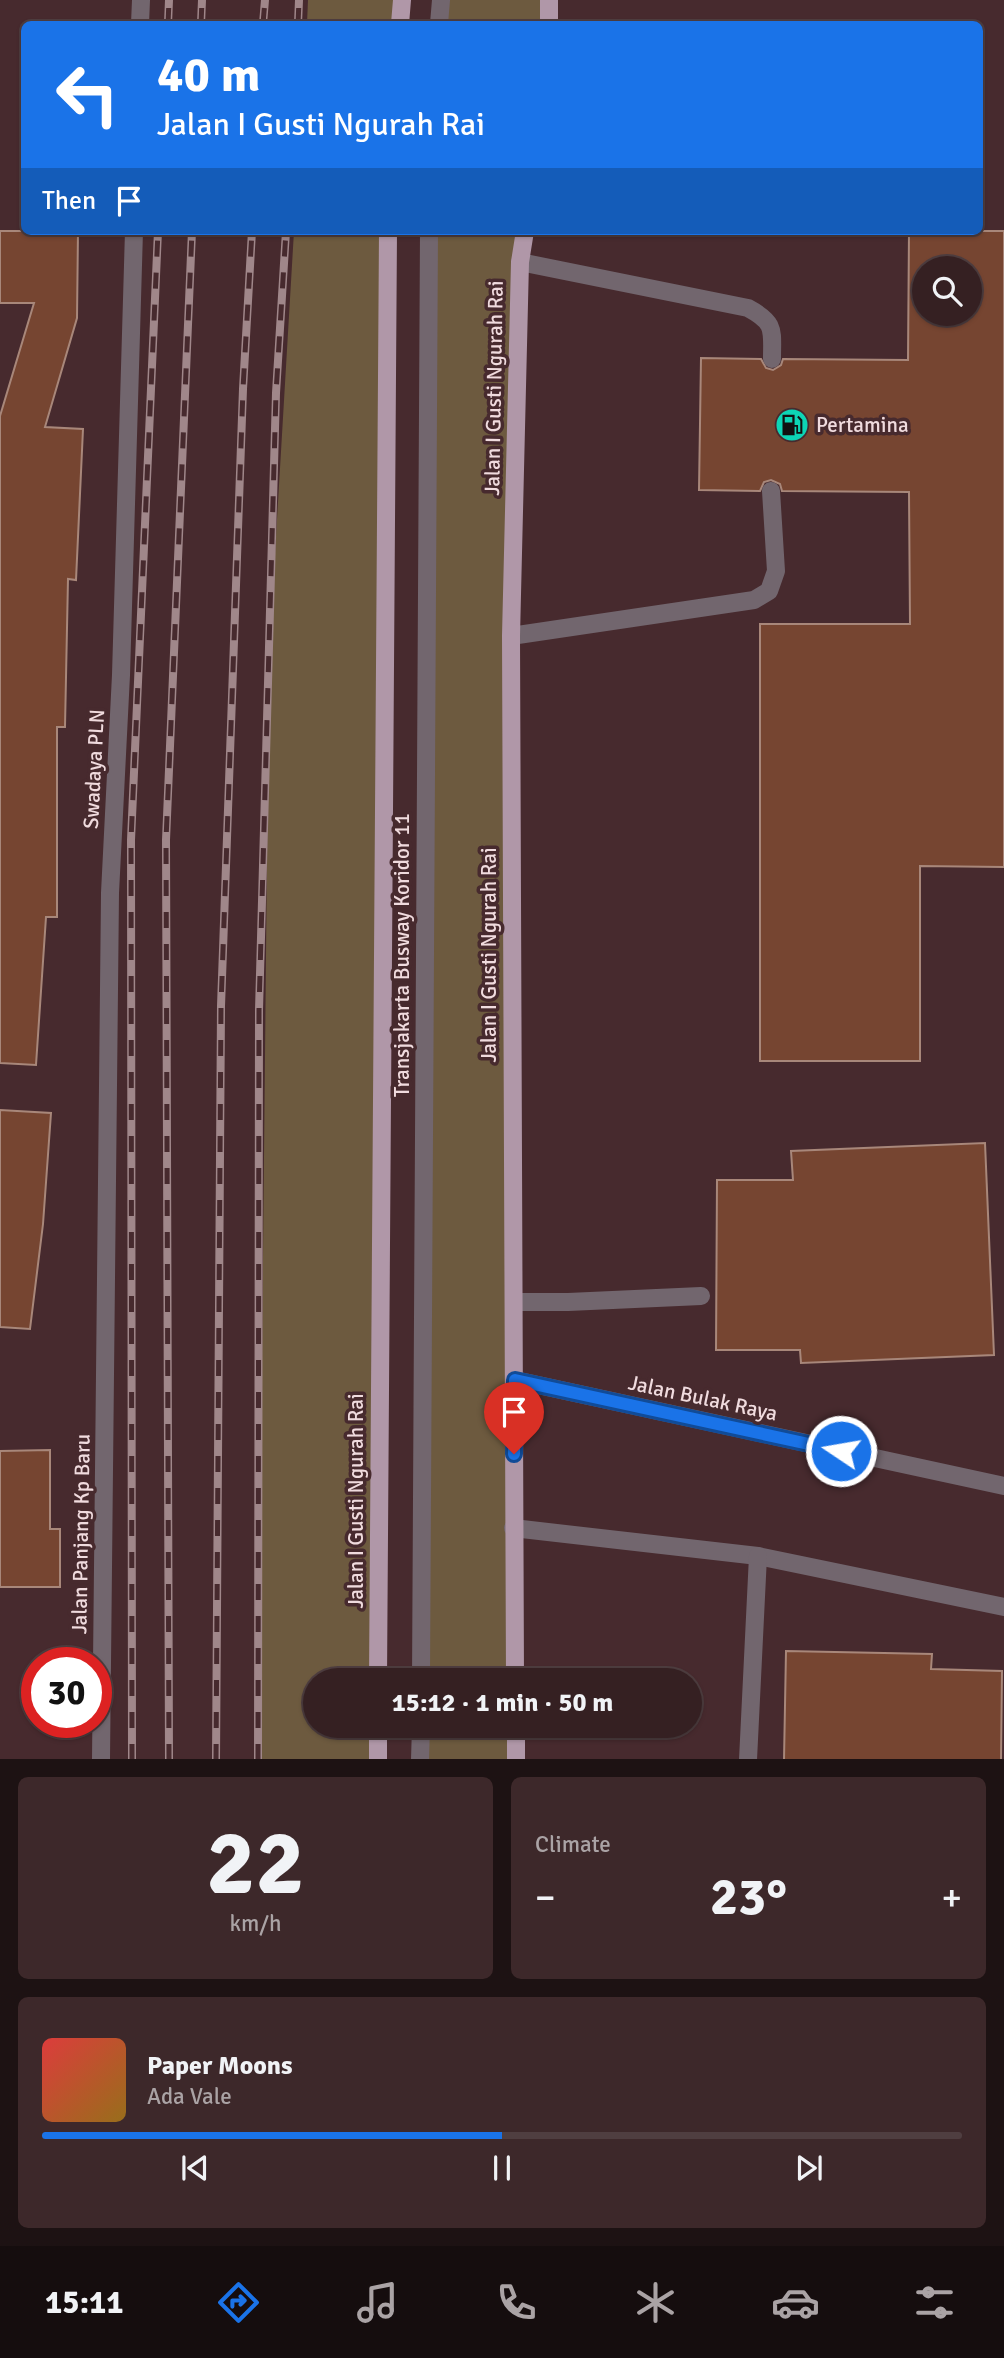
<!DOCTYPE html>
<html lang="en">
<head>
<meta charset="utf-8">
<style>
  body { margin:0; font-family:Signika,sans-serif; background:#3d282a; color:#f1f3f6; height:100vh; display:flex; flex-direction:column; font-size:26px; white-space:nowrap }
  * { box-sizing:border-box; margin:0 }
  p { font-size:23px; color:#aaa3a5 }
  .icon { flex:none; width:38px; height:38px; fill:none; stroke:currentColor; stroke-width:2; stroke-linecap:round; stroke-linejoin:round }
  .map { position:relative; height:1759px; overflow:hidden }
  .details { display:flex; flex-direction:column; gap:18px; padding:18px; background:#1d1213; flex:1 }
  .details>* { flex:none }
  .hud { position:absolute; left:21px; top:21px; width:962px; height:214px; border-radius:10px; box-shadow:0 2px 5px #0004,0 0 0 2px #4f3e40; background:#1a73e8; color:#fff; overflow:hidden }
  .controls { position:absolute; left:912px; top:256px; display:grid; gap:14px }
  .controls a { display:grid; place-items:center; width:70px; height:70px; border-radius:50%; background:#352022; box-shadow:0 2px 5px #0004,0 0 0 2px #4f3e40; font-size:35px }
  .speed { position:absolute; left:21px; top:1647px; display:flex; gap:14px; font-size:35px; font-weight:700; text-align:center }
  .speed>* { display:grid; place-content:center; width:91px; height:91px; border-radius:50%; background:#352022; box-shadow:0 2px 5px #0004,0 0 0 2px #4f3e40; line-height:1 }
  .speed .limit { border:10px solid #d22; background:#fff; color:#111 }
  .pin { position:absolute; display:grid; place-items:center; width:60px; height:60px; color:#fff; margin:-72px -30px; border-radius:50% 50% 50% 0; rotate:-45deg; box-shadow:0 0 7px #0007 }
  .pin .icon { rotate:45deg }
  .me { position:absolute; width:77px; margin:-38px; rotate:282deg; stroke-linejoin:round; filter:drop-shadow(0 0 5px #0008) }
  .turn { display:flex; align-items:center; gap:24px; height:147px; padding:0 21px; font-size:32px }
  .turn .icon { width:91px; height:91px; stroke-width:2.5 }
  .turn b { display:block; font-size:49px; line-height:60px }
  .then { display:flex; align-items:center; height:66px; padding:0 21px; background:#0003; gap:14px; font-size:26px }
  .big { font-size:52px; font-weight:700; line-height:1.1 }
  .details .tile { flex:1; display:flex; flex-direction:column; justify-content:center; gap:10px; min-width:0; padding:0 24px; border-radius:10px; background:#3d282a }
  .details .dial { align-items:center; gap:0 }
  .dial b { font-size:91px; line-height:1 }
  .song { display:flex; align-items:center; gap:21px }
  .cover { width:84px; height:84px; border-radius:10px; background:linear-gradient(135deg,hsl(0 70% 55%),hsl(40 70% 35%)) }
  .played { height:7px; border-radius:4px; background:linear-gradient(90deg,#1a73e8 50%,#4f3e40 50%) }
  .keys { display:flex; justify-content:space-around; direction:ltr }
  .heat { display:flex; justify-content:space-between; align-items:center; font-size:38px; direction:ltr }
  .details .tiles { flex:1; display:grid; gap:18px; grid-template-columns:1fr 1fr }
  .tile:last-child { grid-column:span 2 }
  .trip { position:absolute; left:303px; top:1668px; width:399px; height:70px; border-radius:35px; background:#352022; box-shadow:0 2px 5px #0004,0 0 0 2px #4f3e40; font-weight:700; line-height:70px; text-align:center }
  .menu { display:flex; height:112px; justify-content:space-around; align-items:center; background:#150d0e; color:#aaa3a5 }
  .menu .icon { width:49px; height:49px }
  .menu .current { color:#1a73e8 }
  .menu b { font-size:32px; color:#f1f3f6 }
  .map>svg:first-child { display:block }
  .green { fill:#6d5a3f }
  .building { fill:#764531; stroke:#a8877a; stroke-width:2; fill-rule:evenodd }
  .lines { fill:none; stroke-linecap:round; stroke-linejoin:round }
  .service { stroke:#72666e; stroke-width:18 }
  .minor { stroke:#72666e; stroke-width:18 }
  .primary { stroke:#b097a8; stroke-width:18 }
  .rail-casing { stroke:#a0878a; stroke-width:8 }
  .rail { stroke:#472a2e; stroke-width:5; stroke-dasharray:16; stroke-linecap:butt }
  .route-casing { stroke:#114b97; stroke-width:18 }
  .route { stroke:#1a73e8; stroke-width:12 }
  .labels { text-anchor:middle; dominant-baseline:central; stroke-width:7; stroke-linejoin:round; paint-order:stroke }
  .street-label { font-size:21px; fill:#f0dbde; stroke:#472a2e }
  .poi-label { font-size:21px; fill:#f0dbde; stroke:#472a2e; text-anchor:start }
</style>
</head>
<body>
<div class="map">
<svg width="1004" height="1760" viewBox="0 0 1004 1760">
  <rect width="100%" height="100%" fill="#472a2e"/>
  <g class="green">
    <polygon points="308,0 402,0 400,24 307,24"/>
    <polygon points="441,0 549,0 549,24 439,24"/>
    <polygon points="294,231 388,231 378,1680 315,1680 315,1726 378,1726 377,1759 258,1760 269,655"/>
    <polygon points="429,231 525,231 520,262 515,1680 421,1680"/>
    <polygon points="421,1726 516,1726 516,1759 421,1760"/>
  </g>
  <g class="building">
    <polygon points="0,231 78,231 77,318 45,427 83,429 76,580 68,579 65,727 57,727 57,917 46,917 36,1065 0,1063 0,416 34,303 0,303"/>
    <path d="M909 231H1004V867L920 866V1061H760V624H910L909 492 782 491 780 484 771 480 764 482 760 491 699 490 701 358 761 359 766 368 773 370 781 365 783 359 908 360ZM924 268H970V313H924Z"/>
    <polygon points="0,1110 51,1113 43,1224 30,1329 0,1327"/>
    <polygon points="985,1143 994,1355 801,1363 800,1350 716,1350 717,1180 793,1180 791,1151"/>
    <polygon points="50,1450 50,1529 60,1529 60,1587 0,1587 0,1451"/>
    <polygon points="786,1651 932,1654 931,1669 1002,1671 1001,1760 784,1760"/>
  </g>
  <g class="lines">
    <g class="service">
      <polyline points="439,24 441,0"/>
      <path d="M520 262 748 308C776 323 772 330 772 359"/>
      <polyline points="511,636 754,600 769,591 776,571 771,491"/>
      <polyline points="514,1302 568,1302 701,1296"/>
      <polyline points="513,1528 758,1556 1004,1607"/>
      <polyline points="421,1680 429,231"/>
      <polyline points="420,1760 421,1726"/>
      <polyline points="748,1760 758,1556"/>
    </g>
    <g class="minor">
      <polyline points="140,24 141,0"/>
      <polyline points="515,1380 1004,1486"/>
      <polyline points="101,1760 110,893 121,675 134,231"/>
    </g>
    <g class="primary">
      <polyline points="549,0 549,24"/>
      <polyline points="400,24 402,0"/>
      <polyline points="378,1680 388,231"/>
      <polyline points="515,1680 511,636 520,262 525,231"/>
      <polyline points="516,1726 516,1760"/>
      <polyline points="378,1760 378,1726"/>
    </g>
    <defs>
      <g id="rail">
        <polyline points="168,24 169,0"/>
        <polyline points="201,24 202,0"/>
        <polyline points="263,24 265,0"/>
        <polyline points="298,24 299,0"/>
        <polyline points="132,1760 131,840 158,231"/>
        <polyline points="169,1760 166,840 192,231"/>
        <polyline points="216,1760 221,1006 243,389 252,231"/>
        <polyline points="258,1760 259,1010 276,393 286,231"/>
      </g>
    </defs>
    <use href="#rail" class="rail-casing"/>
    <use href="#rail" class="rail"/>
  </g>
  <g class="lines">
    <defs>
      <polyline id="route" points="514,1454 515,1380 841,1451"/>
    </defs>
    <use href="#route" class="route-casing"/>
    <use href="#route" class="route"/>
  </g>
  <defs>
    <symbol id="fuel-disc" viewBox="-11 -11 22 22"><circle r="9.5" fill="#0dd5b5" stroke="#472a2e"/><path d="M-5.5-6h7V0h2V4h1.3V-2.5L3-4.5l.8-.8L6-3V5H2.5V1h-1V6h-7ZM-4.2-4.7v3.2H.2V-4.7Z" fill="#111"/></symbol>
  </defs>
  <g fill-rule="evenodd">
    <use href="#fuel-disc" x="773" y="406" width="38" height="38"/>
  </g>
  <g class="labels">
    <g class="street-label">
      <text transform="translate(494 388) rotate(-89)">Jalan I Gusti Ngurah Rai</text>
      <text transform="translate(94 769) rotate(-87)">Swadaya PLN</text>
      <text transform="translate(402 955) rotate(-90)">Transjakarta Busway Koridor 11</text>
      <text transform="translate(489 955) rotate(-90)">Jalan I Gusti Ngurah Rai</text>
      <text transform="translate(703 1398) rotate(12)">Jalan Bulak Raya</text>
      <text transform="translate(356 1501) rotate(-90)">Jalan I Gusti Ngurah Rai</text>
      <text transform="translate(81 1534) rotate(-89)">Jalan Panjang Kp Baru</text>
    </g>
    <g class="poi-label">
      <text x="816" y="425">Pertamina</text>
    </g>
  </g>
</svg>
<div class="controls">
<a><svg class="icon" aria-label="search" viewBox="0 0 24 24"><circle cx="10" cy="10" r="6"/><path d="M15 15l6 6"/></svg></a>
</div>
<div class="speed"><div class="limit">30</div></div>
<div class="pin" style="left:514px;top:1454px;background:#d93025"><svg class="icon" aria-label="arrive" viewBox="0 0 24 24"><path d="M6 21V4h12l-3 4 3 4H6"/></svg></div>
<svg class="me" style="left:841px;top:1451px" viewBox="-20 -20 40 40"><circle r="17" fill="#1a73e8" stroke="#fff" stroke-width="3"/><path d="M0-11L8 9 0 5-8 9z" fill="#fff"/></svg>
<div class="trip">15:12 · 1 min · 50 m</div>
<div class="hud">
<div class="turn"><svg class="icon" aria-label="left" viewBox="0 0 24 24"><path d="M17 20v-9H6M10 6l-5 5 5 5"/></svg><div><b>40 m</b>Jalan I Gusti Ngurah Rai</div></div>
<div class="then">Then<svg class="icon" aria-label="arrive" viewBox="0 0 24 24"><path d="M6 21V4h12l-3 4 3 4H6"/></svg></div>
</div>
</div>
<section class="details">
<div class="tiles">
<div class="tile dial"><b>22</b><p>km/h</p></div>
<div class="tile"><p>Climate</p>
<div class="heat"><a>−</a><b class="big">23°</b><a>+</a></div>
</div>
<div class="tile">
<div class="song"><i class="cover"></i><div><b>Paper Moons</b><p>Ada Vale</p></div></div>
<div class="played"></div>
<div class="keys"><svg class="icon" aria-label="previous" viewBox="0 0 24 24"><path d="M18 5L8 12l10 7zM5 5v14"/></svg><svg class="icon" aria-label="pause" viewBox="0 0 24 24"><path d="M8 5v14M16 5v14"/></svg><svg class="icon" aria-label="next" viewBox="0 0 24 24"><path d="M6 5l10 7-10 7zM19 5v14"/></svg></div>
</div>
</div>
</section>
<nav class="menu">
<b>15:11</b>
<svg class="icon current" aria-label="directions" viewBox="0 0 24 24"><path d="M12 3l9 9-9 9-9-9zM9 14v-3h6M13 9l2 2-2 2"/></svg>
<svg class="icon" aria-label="music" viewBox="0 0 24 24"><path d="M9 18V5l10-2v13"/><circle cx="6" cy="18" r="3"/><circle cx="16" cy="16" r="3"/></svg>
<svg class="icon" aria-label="phone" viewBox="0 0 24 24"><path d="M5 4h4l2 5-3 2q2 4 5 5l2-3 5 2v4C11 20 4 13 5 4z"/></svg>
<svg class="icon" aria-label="climate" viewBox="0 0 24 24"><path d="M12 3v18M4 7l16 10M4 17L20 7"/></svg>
<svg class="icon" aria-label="car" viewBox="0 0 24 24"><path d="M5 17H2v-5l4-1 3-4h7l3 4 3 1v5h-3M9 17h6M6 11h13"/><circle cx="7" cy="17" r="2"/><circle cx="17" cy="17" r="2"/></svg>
<svg class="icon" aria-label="filters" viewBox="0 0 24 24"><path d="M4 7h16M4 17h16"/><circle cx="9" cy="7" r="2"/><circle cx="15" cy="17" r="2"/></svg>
</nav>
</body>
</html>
